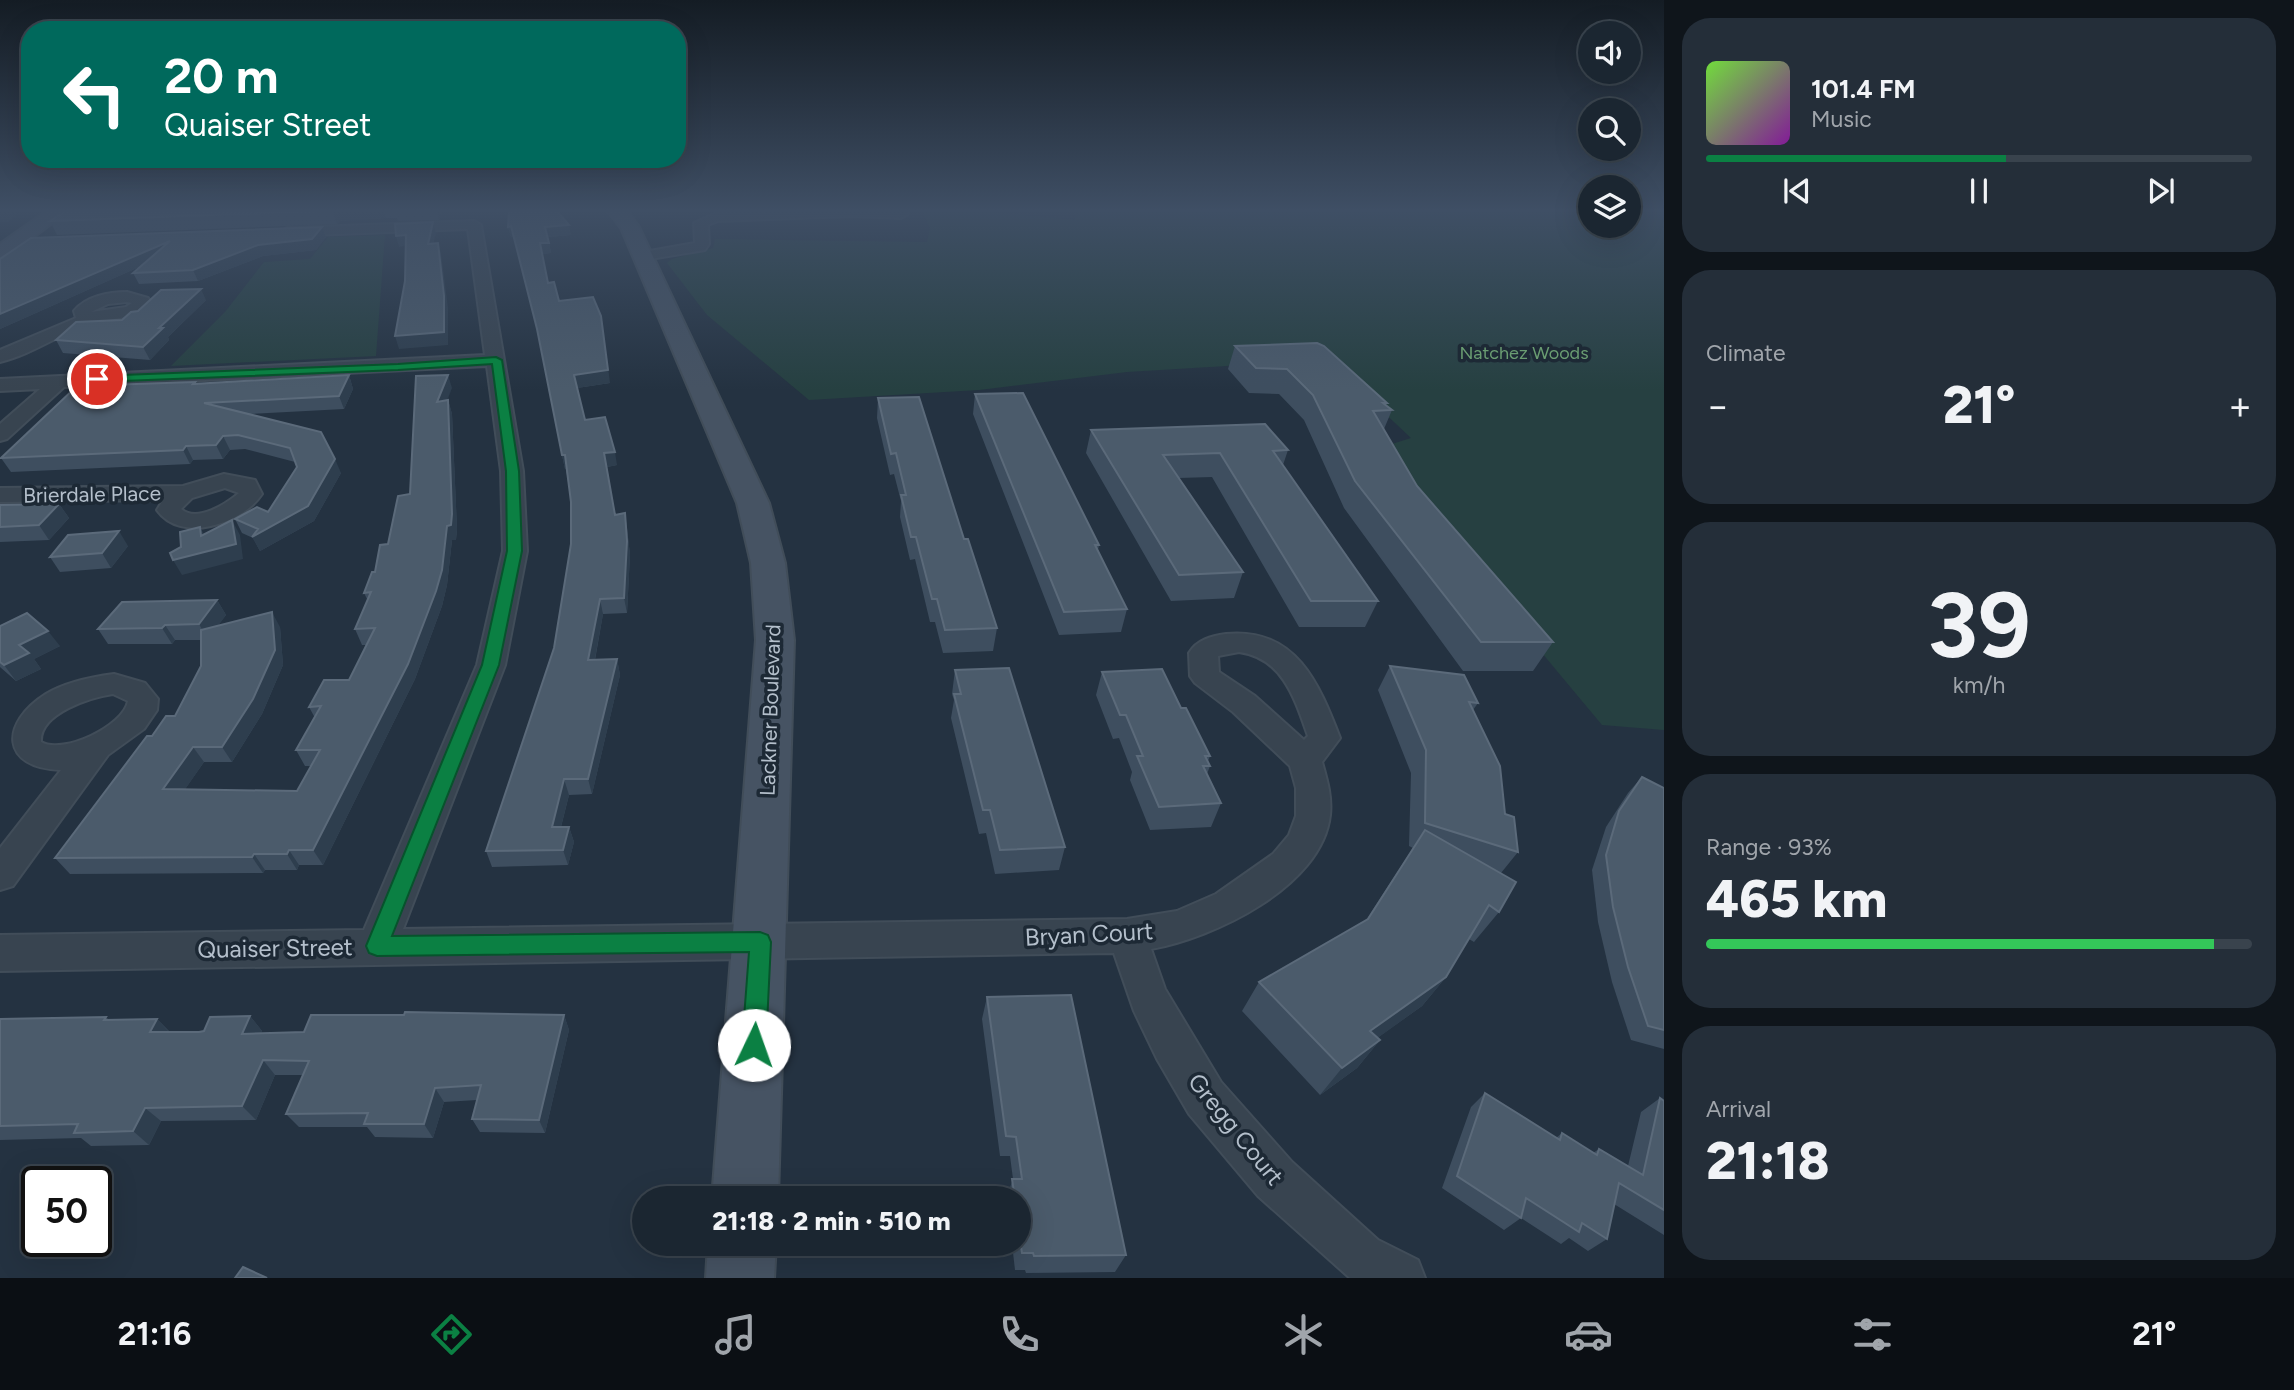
<!DOCTYPE html>
<html lang="en">
<head>
<meta charset="utf-8">
<style>
  body { margin:0; font-family:Figtree,sans-serif; background:#242e39; color:#f1f3f6; height:100vh; display:flex; flex-direction:column; font-size:26px; white-space:nowrap }
  * { box-sizing:border-box; margin:0 }
  p { font-size:23px; color:#a0a5ab }
  .icon { flex:none; width:38px; height:38px; fill:none; stroke:currentColor; stroke-width:2; stroke-linecap:round; stroke-linejoin:round }
  .map { position:relative; flex:1; overflow:hidden }
  .side { display:flex; flex-direction:column; gap:18px; padding:18px; background:#0f151b; width:630px }
  .side>* { flex:none }
  .top-card { position:absolute; left:21px; top:21px; width:665px; height:147px; border-radius:28px; box-shadow:0 7px 28px #0002,0 0 0 2px #39434d; background:#00695c; color:#fff; overflow:hidden }
  .tools { position:absolute; left:1578px; top:21px; display:grid; gap:14px }
  .tools a { display:grid; place-items:center; width:63px; height:63px; border-radius:50%; background:#1b2631; box-shadow:0 7px 28px #0002,0 0 0 2px #39434d; font-size:35px }
  .speed { position:absolute; left:21px; top:1166px; display:flex; gap:14px; font-size:35px; font-weight:700; text-align:center }
  .speed>* { display:grid; place-content:center; width:91px; height:91px; border-radius:50%; background:#1b2631; box-shadow:0 7px 28px #0002,0 0 0 2px #39434d; line-height:1 }
  .speed .limit { border:4px solid #111; border-radius:10px; background:#fff; color:#111 }
  .pin { position:absolute; display:grid; place-items:center; width:60px; height:60px; color:#fff; margin:-30px; border:4px solid #fff; border-radius:50%; box-shadow:0 2px 7px #0007 }
  .me { position:absolute; width:77px; margin:-38px; rotate:3deg; stroke-linejoin:round; filter:drop-shadow(0 0 5px #0008) }
  .turn { display:flex; align-items:center; gap:24px; height:147px; padding:0 28px; font-size:32px }
  .turn .icon { width:91px; height:91px; stroke-width:2.5 }
  .turn b { display:block; font-size:49px; line-height:60px }
  .big { font-size:52px; font-weight:800; line-height:1.1 }
  .side .card { flex:1; display:flex; flex-direction:column; justify-content:center; gap:10px; min-width:0; padding:0 24px; border-radius:28px; background:#242e39 }
  .side .dial { align-items:center; gap:0 }
  .dial b { font-size:91px; line-height:1 }
  .song { display:flex; align-items:center; gap:21px }
  .cover { width:84px; height:84px; border-radius:10px; background:linear-gradient(135deg,hsl(100 70% 55%),hsl(290 70% 35%)) }
  .played { height:7px; border-radius:4px; background:linear-gradient(90deg,#0b8043 55%,#39434d 55%) }
  .keys { display:flex; justify-content:space-around; direction:ltr }
  .heat { display:flex; justify-content:space-between; align-items:center; font-size:38px; direction:ltr }
  .charge { height:10px; border-radius:5px; background:linear-gradient(90deg,#34c759 93%,#39434d 0) }
  .trip { position:absolute; left:632px; top:1186px; width:399px; height:70px; border-radius:35px; background:#1b2631; box-shadow:0 7px 28px #0002,0 0 0 2px #39434d; font-weight:800; line-height:70px; text-align:center }
  .tabs { display:flex; height:112px; justify-content:space-around; align-items:center; background:#0b0f14; color:#a0a5ab }
  .tabs .icon { width:49px; height:49px }
  .tabs .active { color:#0b8043 }
  .tabs b { font-size:32px; color:#f1f3f6 }
  main { display:flex; flex:1; min-height:0 }
  .map>svg:first-child { display:block }
  .green { fill:#264041 }
  .lines { fill:none; stroke-linecap:round; stroke-linejoin:round }
  .street-casing { stroke:#414d59; stroke-width:4 }
  .secondary-casing { stroke:#414d59; stroke-width:4 }
  .street { fill:#384450; fill-rule:evenodd }
  .secondary { fill:#465363; fill-rule:evenodd }
  .wall { fill:#3e4e5f }
  .shaded-wall { fill:#2e3e4e }
  .building { fill:#4b5b6b; stroke:#5b6a7a; stroke-width:2 }
  .route { fill:#0b8043; stroke:#07532c; stroke-width:2 }
  .labels { text-anchor:middle; dominant-baseline:central; stroke-width:7; stroke-linejoin:round; paint-order:stroke }
  .far-park-label { font-size:18px; fill:#6a9d72; stroke:#1d2935 }
  .street-label { font-size:21px; fill:#b4bfcb; stroke:#1d2935 }
  .near-street-label { font-size:24px; fill:#b4bfcb; stroke:#1d2935 }
</style>
</head>
<body>
<main>
<div class="map">
<svg width="1664" height="1278" viewBox="0 0 1664 1278">
  <rect width="100%" height="100%" fill="#243241"/>
  <g class="green">
    <polygon points="926,211 980,211 1074,220 1079,211 1591,211 1591,226 1629,226 1629,211 1664,211 1664,730 1602,725 1422,509 1392,444 1411,438 1328,360 1127,372 979,390 809,400 707,315 667,263 672,259 713,248 715,239 927,242 930,228 923,213"/>
    <polygon points="385,235 376,356 171,366 225,312 264,262 310,259 328,237"/>
  </g>
  <g class="lines">
    <defs>
      <g id="street">
        <polygon points="774,211 904,211 908,214 901,218 852,216 718,221 708,225 709,244 705,250 644,260 637,256 644,252 695,243 694,223 716,213"/>
        <path d="M474 221 481 225 523 471 527 551 505 665 403 929 1127 919 1177 911 1216 894 1273 854 1289 835 1296 816V788L1290 766 1233 712 1195 683 1190 676 1189 653C1197 640 1211 636 1226 634 1296 627 1319 684 1340 738L1322 762C1327 780 1332 796 1330 815 1322 887 1213 938 1151 949L1165 989 1221 1082 1292 1162 1378 1240 1418 1260 1425 1278H1350L1258 1196 1189 1114 1157 1059 1134 1011 1114 953 0 971V935L364 930 477 665 503 551 501 471 487 366 64 387 7 439 0 441V424L40 389 0 391V379L485 355 468 229 287 236 280 232 287 228ZM1239 652C1283 658 1295 699 1308 736L1304 740 1255 696 1219 672 1218 656Z"/>
        <path d="M127 292 148 298 150 301C138 320 117 317 96 322 63 331 34 354 0 362V350L76 318 74 311C86 296 109 292 127 292ZM127 302 132 303 126 307 91 312 108 304Z"/>
        <path d="M224 474 255 480 262 494C242 524 181 544 157 510L163 500 0 502V488L183 486ZM225 488 239 493C226 504 197 523 181 509L192 498Z"/>
        <path d="M114 674 145 683 158 699 157 710 144 729 108 755 13 886 0 890V848L61 770C0 768 0 723 46 694 66 682 91 677 114 674ZM113 694 128 701C124 726 63 755 41 742 39 713 92 697 113 694Z"/>
      </g>
      <g id="secondary">
        <polygon points="47,211 68,211 7,257 0,259 0,244"/>
        <polygon points="608,211 627,211 639,227 769,503 785,563 794,640 778,1199 712,1199 756,640 751,563 737,503 621,228"/>
        <polygon points="708,1244 776,1244 774,1278 706,1278"/>
      </g>
    </defs>
    <use href="#street" class="street-casing"/>
    <use href="#secondary" class="secondary-casing"/>
    <use href="#street" class="street"/>
    <use href="#secondary" class="secondary"/>
  </g>
  <g class="wall">
    <polygon points="66,211 441,211 439,220 398,221 397,218 386,218 340,221 337,224 57,235 50,221"/>
    <polygon points="322,227 326,237 316,250 263,256 198,281 139,284 133,273 139,267 0,329 0,259"/>
    <polygon points="508,227 571,235 548,237 551,253 542,254 548,283 610,383 577,388 585,420 617,465 607,467 615,515 625,513 627,528 630,555 627,613 603,614 595,660 617,659 620,675 592,794 569,795 561,827 569,827 574,842 568,865 492,867 486,851 554,648 571,544 571,502 566,469 565,469 562,455 539,338 514,237 511,237"/>
    <polygon points="206,300 168,337 169,340 150,360 63,353 56,340 122,320 138,311"/>
    <polygon points="1235,346 1387,403 1386,405 1392,410 1384,429 1417,486 1553,642 1533,671 1463,671 1344,508 1304,420 1279,394 1249,393 1228,369"/>
    <polygon points="349,375 353,389 344,409 250,414 341,473 314,521 260,551 253,538 242,533 235,519 268,512 297,467 295,462 245,449 230,450 223,459 193,460 190,464 11,472 1,458 196,384"/>
    <polygon points="452,388 447,400 448,400 452,414 457,529 456,540 452,540 447,585 442,606 415,679 323,865 299,865 297,870 265,870 263,873 70,874 55,858 152,736 175,716 201,666 201,640 175,640 172,644 108,644 98,629 217,600 226,615 218,625 280,627 283,665 262,714 232,762 204,762 185,789 297,791 311,766 305,766 296,750 315,718 309,707 349,680 367,645 362,645 355,629 368,601 364,593 388,544 410,494"/>
    <polygon points="975,394 1099,545 1098,550 1127,609 1121,632 1059,635 973,414"/>
    <polygon points="878,398 964,539 997,628 993,651 943,653 935,622 930,622 915,559 910,560 900,517 901,501 894,474 890,475 877,418"/>
    <polygon points="1091,430 1288,450 1283,465 1378,601 1365,627 1299,627 1212,477 1179,478 1243,572 1234,598 1171,601 1086,453"/>
    <polygon points="59,504 69,518 49,540 0,542 0,505"/>
    <polygon points="128,546 111,568 60,572 50,557"/>
    <polygon points="0,626 60,646 34,659 41,669 16,681 0,667"/>
    <polygon points="1390,666 1478,703 1473,710 1505,814 1518,852 1501,873 1499,912 1474,942 1469,939 1446,977 1422,1006 1377,1038 1380,1040 1357,1068 1320,1095 1242,1011 1259,982 1366,920 1413,848 1409,846 1411,773 1378,690"/>
    <polygon points="955,670 1065,847 1059,870 995,874 986,833 979,834 951,718 954,700 952,694"/>
    <polygon points="1102,672 1181,708 1210,756 1208,761 1210,766 1207,774 1221,803 1211,827 1150,830 1130,780 1132,772 1119,738 1113,739 1096,695"/>
    <polygon points="1642,777 1664,788 1664,1049 1631,1040 1612,982 1598,922 1592,870 1606,827 1628,793"/>
    <polygon points="987,997 1126,1255 1115,1272 1026,1273 1025,1270 1015,1270 1012,1244 1018,1244 1018,1199 1006,1199 1013,1179 1010,1156 1000,1156 982,1019"/>
    <polygon points="564,1015 569,1030 545,1133 480,1132 472,1119 477,1100 444,1102 433,1138 375,1137 367,1127 299,1127 286,1114 303,1075 275,1075 256,1120 161,1121 149,1145 91,1146 81,1138 0,1140 0,1019 106,1017 109,1020 157,1019 170,1032 199,1032 250,1016 262,1031 261,1033 304,1032"/>
    <polygon points="1485,1093 1556,1138 1562,1133 1593,1153 1599,1149 1628,1166 1641,1112 1660,1098 1664,1101 1664,1235 1614,1204 1607,1239 1588,1251 1569,1238 1561,1244 1521,1218 1504,1230 1442,1188 1471,1107"/>
  </g>
  <g class="shaded-wall">
    <polygon points="0,211 19,211 9,222 0,222"/>
    <polygon points="333,211 384,211 386,218 340,221 337,224"/>
    <polygon points="437,211 441,211 439,220"/>
    <polygon points="433,222 436,233 431,255 428,244"/>
    <polygon points="569,225 571,235 547,237 545,227"/>
    <polygon points="511,226 514,237 511,237 508,227"/>
    <polygon points="322,227 326,237 316,250 263,256 198,281 193,270 258,245"/>
    <polygon points="406,235 409,245 399,247 396,236"/>
    <polygon points="170,241 175,251 0,329 0,314"/>
    <polygon points="438,243 441,253 448,308 448,345 399,349 395,336"/>
    <polygon points="540,243 549,243 551,253 542,254"/>
    <polygon points="201,289 206,300 168,337 169,340 150,360 143,347 159,328"/>
    <polygon points="603,328 610,383 577,388 574,375"/>
    <polygon points="349,375 353,389 344,409 339,396"/>
    <polygon points="448,375 452,388 441,415 437,402"/>
    <polygon points="448,400 452,414 457,529 456,540 452,540 447,585 442,606 415,679 323,865 313,850"/>
    <polygon points="223,436 230,450 223,459 216,445"/>
    <polygon points="186,446 193,460 190,464 183,450"/>
    <polygon points="615,452 617,465 607,467 604,453"/>
    <polygon points="562,455 565,455 568,468 565,469"/>
    <polygon points="335,459 341,473 314,521 260,551 252,537"/>
    <polygon points="59,504 69,518 49,540 39,525"/>
    <polygon points="625,513 630,555 627,613 624,598"/>
    <polygon points="232,520 240,535 243,559 182,575 173,560 201,536 200,527 208,542"/>
    <polygon points="119,531 128,546 111,568 102,553"/>
    <polygon points="600,599 603,614 592,675 588,660"/>
    <polygon points="217,600 226,615 208,640 199,624"/>
    <polygon points="272,612 280,627 283,665 262,714 232,762 222,747"/>
    <polygon points="165,625 175,640 172,644 162,628"/>
    <polygon points="48,631 60,646 34,659 41,669 16,681 4,665 19,645"/>
    <polygon points="617,659 620,675 592,794 588,779"/>
    <polygon points="193,747 204,762 175,804 163,789"/>
    <polygon points="564,779 569,795 557,842 552,827"/>
    <polygon points="569,827 574,842 568,865 563,850"/>
    <polygon points="289,850 299,865 297,870 287,854"/>
    <polygon points="254,854 265,870 263,873 252,857"/>
    <polygon points="1446,977 1422,1006 1347,1060 1370,1031"/>
    <polygon points="564,1015 569,1030 545,1133 539,1120"/>
    <polygon points="250,1016 262,1031 254,1048 242,1034"/>
    <polygon points="157,1019 171,1034 150,1032"/>
    <polygon points="1380,1040 1357,1068 1320,1095 1342,1068"/>
    <polygon points="263,1060 275,1075 256,1120 242,1106"/>
    <polygon points="435,1088 444,1102 433,1138 424,1124"/>
    <polygon points="145,1108 161,1121 149,1145 133,1131"/>
  </g>
  <g class="building">
    <polygon points="66,211 319,211 50,221"/>
    <polygon points="509,211 557,211 569,225 545,227 549,243 540,243 548,283 554,282 559,301 593,297 601,316 608,370 574,375 585,420 605,417 615,452 604,453 615,515 625,513 627,541 624,598 600,599 588,660 617,659 588,779 564,779 552,827 569,827 563,850 486,851 554,648 571,544 571,502 565,455 562,455 537,329 511,226 508,227"/>
    <polygon points="433,222 428,244 438,243 444,296 444,332 395,336 405,281 406,235 396,236 395,224"/>
    <polygon points="322,227 312,239 258,245 193,270 133,273 170,241 0,314 0,259 31,238"/>
    <polygon points="201,289 159,328 163,328 143,347 56,340 76,322 122,320 131,312 138,311 161,290"/>
    <polygon points="1317,343 1324,346 1387,403 1383,403 1392,410 1373,411 1417,486 1553,642 1481,642 1355,481 1313,395 1287,369 1256,368 1235,346"/>
    <polygon points="349,375 339,396 204,403 321,432 335,459 308,506 252,537 258,529 235,519 257,507 268,512 297,467 290,448 238,435 223,436 216,445 186,446 183,450 1,458 77,386 195,382 193,384"/>
    <polygon points="448,375 437,402 448,400 452,514 451,525 447,526 442,570 436,591 408,664 313,850 289,850 287,854 254,854 252,857 55,858 147,736 152,736 166,716 175,716 201,666 201,630 272,612 275,650 253,699 222,747 193,747 163,789 297,791 320,750 296,750 321,706 309,707 324,680 349,680 375,628 355,629 371,592 364,593 372,572 375,572 380,545 388,544 398,496 410,494 416,376"/>
    <polygon points="1023,393 1099,545 1095,545 1127,609 1064,612 975,394"/>
    <polygon points="919,397 964,539 968,539 997,628 945,630 937,599 932,599 916,537 911,537 901,495 906,495 896,453 891,454 878,398"/>
    <polygon points="1265,424 1288,450 1273,451 1378,601 1311,601 1220,453 1163,455 1243,572 1179,575 1091,430"/>
    <polygon points="59,504 39,525 0,527 0,505"/>
    <polygon points="232,520 236,544 173,560 170,553 181,547 180,532 200,527 201,536"/>
    <polygon points="119,531 102,553 50,557 68,535"/>
    <polygon points="217,600 199,624 165,625 162,628 98,629 122,602"/>
    <polygon points="27,613 48,631 19,645 29,653 4,665 0,662 0,626"/>
    <polygon points="1390,666 1464,675 1478,703 1469,702 1500,766 1505,814 1514,817 1518,852 1425,823 1426,750"/>
    <polygon points="1009,668 1065,847 1000,850 990,810 983,810 954,694 961,694 955,670"/>
    <polygon points="1162,669 1181,708 1186,708 1210,756 1205,756 1210,766 1203,766 1221,803 1159,807 1137,756 1143,756 1126,715 1120,715 1102,672"/>
    <polygon points="1642,777 1664,788 1664,1030 1648,1026 1628,967 1613,907 1606,855 1619,811"/>
    <polygon points="1425,830 1516,882 1499,912 1489,905 1446,977 1370,1031 1380,1040 1342,1068 1259,982 1368,919"/>
    <polygon points="1071,995 1126,1255 1034,1256 1033,1253 1022,1253 1018,1227 1018,1199 1015,1199 1012,1179 1022,1179 1016,1137 1006,1136 987,997"/>
    <polygon points="405,1012 564,1015 539,1120 472,1119 481,1085 435,1088 424,1124 364,1124 368,1113 286,1114 309,1061 263,1060 242,1106 145,1108 133,1131 74,1133 78,1124 0,1126 0,1019 106,1017 104,1020 157,1019 150,1032 199,1032 204,1031 210,1017 250,1016 242,1034 304,1032 311,1015 404,1015"/>
    <polygon points="1485,1093 1560,1140 1562,1133 1597,1155 1599,1149 1643,1175 1660,1098 1664,1101 1664,1210 1619,1183 1607,1239 1582,1223 1579,1232 1526,1198 1521,1218 1457,1176"/>
    <polygon points="243,1267 267,1278 235,1278"/>
  </g>
  <linearGradient id="sky" x2="0" y2="1"><stop stop-color="#141c24"/><stop offset="0.54" stop-color="#3f4f65"/><stop offset="1" stop-color="#3f4f65" stop-opacity="0"/></linearGradient>
  <rect width="1664" height="390" fill="url(#sky)"/>
  <polygon class="route" points="496,357 502,360 519,471 522,551 499,665 392,936 760,932 768,935 771,942 766,1045 763,1053 754,1057 746,1053 742,1045 749,952 377,956 369,953 366,946 482,665 507,551 506,471 492,364 398,370 97,382 92,379 97,376 398,364"/>
  <g class="labels">
    <g class="far-park-label">
      <text x="1524" y="353">Natchez Woods</text>
    </g>
    <g class="street-label">
      <text transform="translate(92 494) rotate(-1)">Brierdale Place</text>
      <text transform="translate(770 710) rotate(-88)">Lackner Boulevard</text>
    </g>
    <g class="near-street-label">
      <text transform="translate(1089 934) rotate(-3)">Bryan Court</text>
      <text transform="translate(275 948) rotate(-1)">Quaiser Street</text>
      <text transform="translate(1236 1129) rotate(51)">Gregg Court</text>
    </g>
  </g>
</svg>
<div class="tools">
<a><svg class="icon" aria-label="sound" viewBox="0 0 24 24"><path d="M4 9h4l5-4v14l-5-4H4zM17 9q2 3 0 6"/></svg></a>
<a><svg class="icon" aria-label="search" viewBox="0 0 24 24"><circle cx="10" cy="10" r="6"/><path d="M15 15l6 6"/></svg></a>
<a><svg class="icon" aria-label="layers" viewBox="0 0 24 24"><path d="M12 4l9 5-9 5-9-5zM3 14l9 5 9-5"/></svg></a>
</div>
<div class="speed"><div class="limit">50</div></div>
<div class="pin" style="left:97px;top:379px;background:#d93025"><svg class="icon" aria-label="arrive" viewBox="0 0 24 24"><path d="M6 21V4h12l-3 4 3 4H6"/></svg></div>
<svg class="me" style="left:754px;top:1045px" viewBox="-20 -20 40 40"><circle r="19" fill="#fff"/><path d="M0-13L10 11 0 6-10 11z" fill="#0b8043"/></svg>
<div class="trip">21:18 · 2 min · 510 m</div>
<div class="top-card">
<div class="turn"><svg class="icon" aria-label="left" viewBox="0 0 24 24"><path d="M17 20v-9H6M10 6l-5 5 5 5"/></svg><div><b>20 m</b>Quaiser Street</div></div>
</div>
</div>
<section class="side">
<div class="card">
<div class="song"><i class="cover"></i><div><b>101.4 FM</b><p>Music</p></div></div>
<div class="played"></div>
<div class="keys"><svg class="icon" aria-label="previous" viewBox="0 0 24 24"><path d="M18 5L8 12l10 7zM5 5v14"/></svg><svg class="icon" aria-label="pause" viewBox="0 0 24 24"><path d="M8 5v14M16 5v14"/></svg><svg class="icon" aria-label="next" viewBox="0 0 24 24"><path d="M6 5l10 7-10 7zM19 5v14"/></svg></div>
</div>
<div class="card"><p>Climate</p>
<div class="heat"><a>−</a><b class="big">21°</b><a>+</a></div>
</div>
<div class="card dial"><b>39</b><p>km/h</p></div>
<div class="card"><p>Range · 93%</p><b class="big">465 km</b><div class="charge"></div></div>
<div class="card"><p>Arrival</p><b class="big">21:18</b></div>
</section>
</main>
<nav class="tabs">
<b>21:16</b>
<svg class="icon active" aria-label="directions" viewBox="0 0 24 24"><path d="M12 3l9 9-9 9-9-9zM9 14v-3h6M13 9l2 2-2 2"/></svg>
<svg class="icon" aria-label="music" viewBox="0 0 24 24"><path d="M9 18V5l10-2v13"/><circle cx="6" cy="18" r="3"/><circle cx="16" cy="16" r="3"/></svg>
<svg class="icon" aria-label="phone" viewBox="0 0 24 24"><path d="M5 4h4l2 5-3 2q2 4 5 5l2-3 5 2v4C11 20 4 13 5 4z"/></svg>
<svg class="icon" aria-label="climate" viewBox="0 0 24 24"><path d="M12 3v18M4 7l16 10M4 17L20 7"/></svg>
<svg class="icon" aria-label="car" viewBox="0 0 24 24"><path d="M5 17H2v-5l4-1 3-4h7l3 4 3 1v5h-3M9 17h6M6 11h13"/><circle cx="7" cy="17" r="2"/><circle cx="17" cy="17" r="2"/></svg>
<svg class="icon" aria-label="filters" viewBox="0 0 24 24"><path d="M4 7h16M4 17h16"/><circle cx="9" cy="7" r="2"/><circle cx="15" cy="17" r="2"/></svg>
<b>21°</b>
</nav>
</body>
</html>
